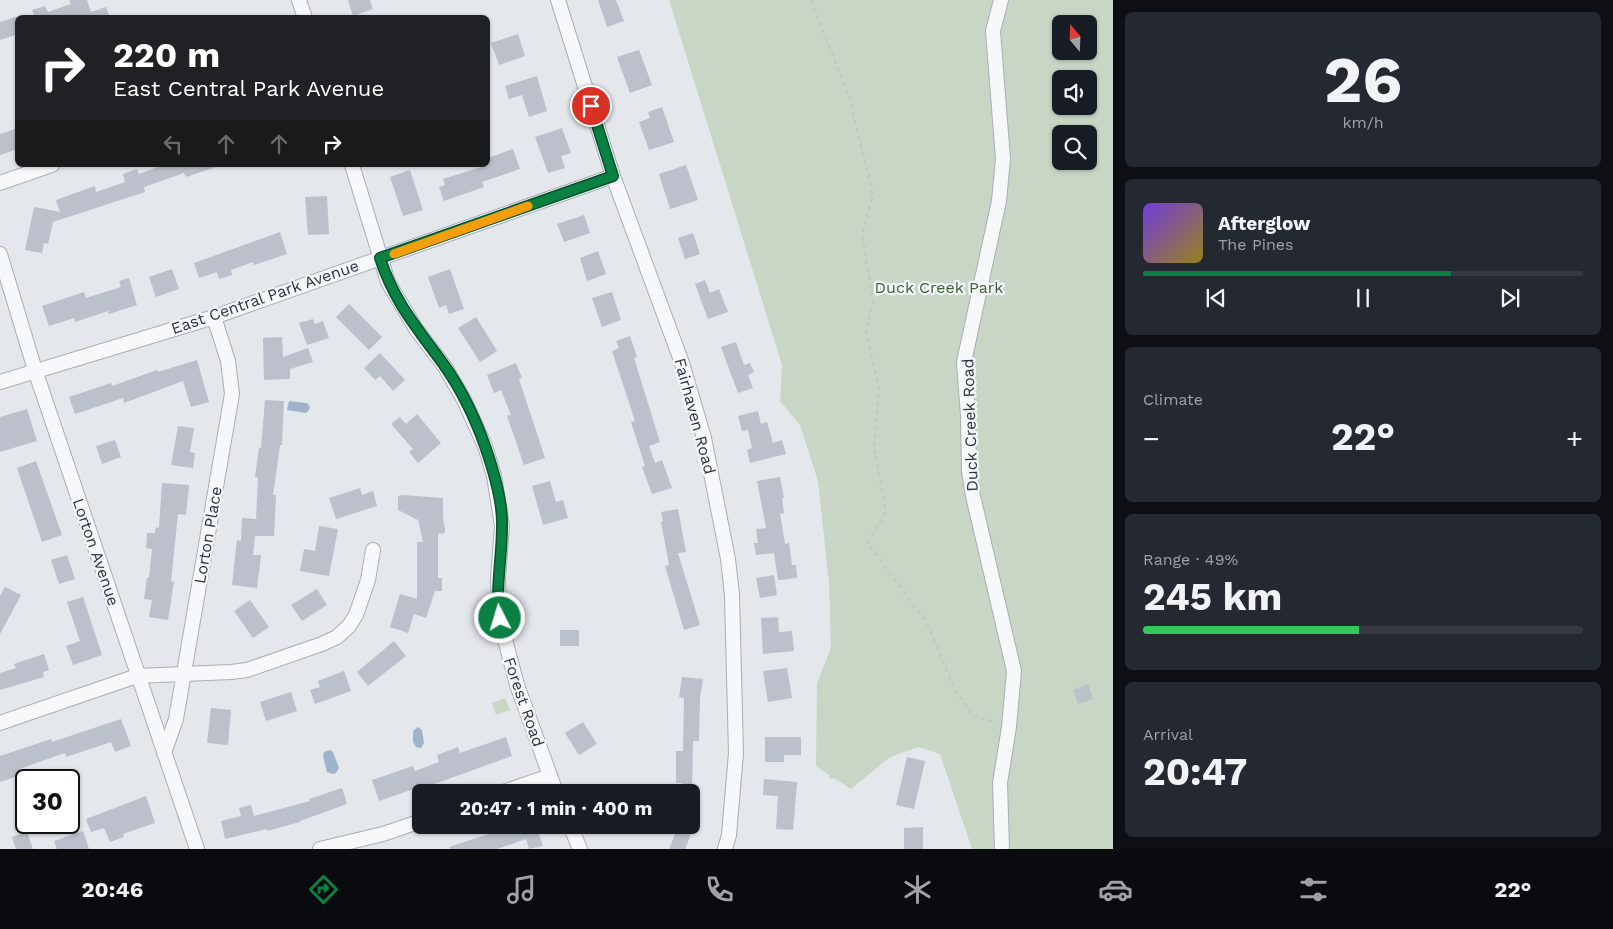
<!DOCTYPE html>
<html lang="en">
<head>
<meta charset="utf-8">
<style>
  body { margin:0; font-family:"Work Sans",sans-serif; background:#242831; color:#f1f3f6; height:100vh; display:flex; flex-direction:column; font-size:19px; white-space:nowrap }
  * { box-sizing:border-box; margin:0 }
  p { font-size:16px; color:#9ea1a6 }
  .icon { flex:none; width:28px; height:28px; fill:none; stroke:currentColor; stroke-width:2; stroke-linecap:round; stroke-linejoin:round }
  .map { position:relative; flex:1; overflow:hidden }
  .sheet { display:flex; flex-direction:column; gap:12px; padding:12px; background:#0d0f14; width:500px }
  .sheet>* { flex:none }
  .guide { position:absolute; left:15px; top:15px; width:475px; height:152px; border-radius:8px; box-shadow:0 1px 4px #0004; background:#202124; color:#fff; overflow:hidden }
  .needle { width:32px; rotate:341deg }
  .tools { position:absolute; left:1052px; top:15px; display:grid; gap:10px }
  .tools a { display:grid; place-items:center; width:45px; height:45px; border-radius:8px; background:#171b24; box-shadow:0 1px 4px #0004; font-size:25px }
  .speed { position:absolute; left:15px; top:769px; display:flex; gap:10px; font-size:25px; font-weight:700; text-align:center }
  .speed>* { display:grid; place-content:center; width:65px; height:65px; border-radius:50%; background:#171b24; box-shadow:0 1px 4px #0004; line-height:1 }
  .speed .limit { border:2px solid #111; border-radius:8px; background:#fff; color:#111 }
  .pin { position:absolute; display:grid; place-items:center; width:42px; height:42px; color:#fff; margin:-21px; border:2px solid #fff; border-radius:50%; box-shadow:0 1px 5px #0007 }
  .me { position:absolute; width:55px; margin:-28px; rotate:355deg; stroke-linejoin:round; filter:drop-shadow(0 0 4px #0008) }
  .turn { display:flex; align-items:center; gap:18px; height:105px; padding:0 15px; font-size:22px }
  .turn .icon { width:65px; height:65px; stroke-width:2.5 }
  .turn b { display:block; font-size:35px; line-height:42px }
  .lanes { display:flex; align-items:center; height:48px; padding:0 15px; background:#0003; justify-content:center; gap:25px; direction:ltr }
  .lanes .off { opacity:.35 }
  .big { font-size:38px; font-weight:700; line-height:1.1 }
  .sheet .widget { flex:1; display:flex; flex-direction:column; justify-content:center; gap:8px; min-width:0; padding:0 18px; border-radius:8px; background:#242831 }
  .sheet .dial { align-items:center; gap:0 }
  .dial b { font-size:65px; line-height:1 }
  .song { display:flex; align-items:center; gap:15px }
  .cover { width:60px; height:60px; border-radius:8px; background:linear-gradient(135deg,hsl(260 70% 55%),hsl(50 70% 35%)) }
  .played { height:5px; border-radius:2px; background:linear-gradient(90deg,#0b8043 70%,#363941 70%) }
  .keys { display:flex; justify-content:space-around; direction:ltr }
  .heat { display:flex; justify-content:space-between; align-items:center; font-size:28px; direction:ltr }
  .charge { height:8px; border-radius:4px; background:linear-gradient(90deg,#34c759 49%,#363941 0) }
  .trip { position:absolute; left:412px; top:784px; width:288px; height:50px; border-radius:8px; background:#171b24; box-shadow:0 1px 4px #0004; font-weight:700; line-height:50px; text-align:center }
  .dock { display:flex; height:80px; justify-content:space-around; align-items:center; background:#090b0e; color:#9ea1a6 }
  .dock .icon { width:35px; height:35px }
  .dock .active { color:#0b8043 }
  .dock b { font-size:22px; color:#f1f3f6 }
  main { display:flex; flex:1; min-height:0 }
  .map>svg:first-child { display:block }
  .green { fill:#c9d6c5; fill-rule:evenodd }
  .water { fill:#9fb4cc }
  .building { fill:#bbc0ca }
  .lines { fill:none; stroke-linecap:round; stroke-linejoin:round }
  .minor-casing { stroke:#a9aeb7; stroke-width:16 }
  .path { stroke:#c2c5cb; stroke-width:2; stroke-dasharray:4 4; stroke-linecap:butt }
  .minor { stroke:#f7f8fa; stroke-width:14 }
  .route-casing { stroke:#07532c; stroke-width:12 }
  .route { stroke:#0b8043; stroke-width:9 }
  .slow { stroke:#f59e0b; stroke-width:9 }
  .labels { text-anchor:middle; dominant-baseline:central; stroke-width:4.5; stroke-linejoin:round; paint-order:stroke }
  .park-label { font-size:16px; fill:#3f6138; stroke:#f4f6f9 }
  .street-label { font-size:16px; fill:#2b3445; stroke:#f4f6f9 }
</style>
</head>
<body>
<main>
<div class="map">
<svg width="1113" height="849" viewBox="0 0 1113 849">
  <rect width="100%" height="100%" fill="#e4e7ec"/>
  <g class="green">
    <path d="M669 0H1113V849H972L940 754 919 747 890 757 851 789 834 778 829 779V775L816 766 817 683 831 648 829 583 818 481 800 425 780 401 782 365ZM1061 24H1089V51H1061ZM1061 79H1089V106H1061ZM1061 134H1089V161H1061Z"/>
    <polygon points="505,698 510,710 496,715 492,703"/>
  </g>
  <g class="water">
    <polygon points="289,401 307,403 310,407 309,410 306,413 287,410"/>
    <polygon points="418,727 422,730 424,743 421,748 416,747 413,742 413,731"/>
    <polygon points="330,750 333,752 339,768 336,773 333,774 327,772 323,756 324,752"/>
  </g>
  <g class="building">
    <polygon points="69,0 87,0 91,12 106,7 110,18 35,18 32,10 45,6 48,12 71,4"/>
    <polygon points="348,0 370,0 373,9 353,16"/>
    <polygon points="598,0 616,0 624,21 607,27"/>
    <polygon points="18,16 18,34 0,40 0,22"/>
    <polygon points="518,34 525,56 499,65 491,43"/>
    <polygon points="639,50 652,85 630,93 617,57"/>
    <polygon points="537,76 547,111 529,117 522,95 509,99 505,86"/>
    <polygon points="662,107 674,142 649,150 639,122 650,118 648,112"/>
    <polygon points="18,128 18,149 0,155 0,134"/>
    <polygon points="562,128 571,153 561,156 565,168 548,173 535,137"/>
    <polygon points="513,149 520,169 482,182 484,187 444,201 439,187 445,185 443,179 488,165 488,158"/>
    <polygon points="157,165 216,165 216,167 186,177 184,173 144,187 145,192 53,222 48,244 44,243 42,253 25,250 34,207 60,212 56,200 95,186 96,192 125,182 123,174 137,169 139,174 158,167"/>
    <polygon points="686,165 698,200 670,209 659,174"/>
    <polygon points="410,170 423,210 403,216 390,177"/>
    <polygon points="327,196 329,234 308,235 305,197"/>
    <polygon points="584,215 590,233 564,242 557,224"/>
    <polygon points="280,232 287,254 254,265 253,262 231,270 232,275 219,279 217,272 199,278 194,263"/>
    <polygon points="693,233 700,254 685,259 678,238"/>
    <polygon points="598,251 606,274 587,281 580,258"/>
    <polygon points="172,269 179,289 156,297 149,277"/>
    <polygon points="450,269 464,309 449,314 446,305 439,308 428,277"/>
    <polygon points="129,278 137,305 109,314 108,311 75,322 74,318 49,326 42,306 84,292 86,298 121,287 119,281"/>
    <polygon points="705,280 710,293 719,289 728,312 708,319 695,284"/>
    <polygon points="612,292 621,320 602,327 592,298"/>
    <polygon points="349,304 382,337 369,350 336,317"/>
    <polygon points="476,317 497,351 480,362 458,328"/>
    <polygon points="313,319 315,324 323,321 329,338 307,345 299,323"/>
    <polygon points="630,336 637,357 634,358 660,442 649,446 655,463 662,460 672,488 652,494 642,467 645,466 631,422 635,421 612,351 619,348 616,341"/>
    <polygon points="282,337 283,357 308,348 313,362 290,369 290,379 264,380 263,338"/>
    <polygon points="736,342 744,365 750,363 754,372 748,375 753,388 738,393 721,347"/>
    <polygon points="380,353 405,380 393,391 380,376 375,380 364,368"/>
    <polygon points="197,360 209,402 191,407 183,381 124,403 123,398 75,414 69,397 111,383 112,386 157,370 158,372"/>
    <polygon points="516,363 522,378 519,379 545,458 524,465 507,416 511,415 501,390 494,393 487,375"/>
    <polygon points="265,400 284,401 282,445 280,445 273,495 276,495 274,536 255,536 253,555 261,555 257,588 232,585 237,540 241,541 242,518 256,519 258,478 255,477 259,448 261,448"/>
    <polygon points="27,409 37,441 0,452 0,417"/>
    <polygon points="758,411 761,424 767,422 773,443 782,440 786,454 750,463 747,450 752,448 748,430 742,431 738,416"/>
    <polygon points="417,414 441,443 418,463 409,452 413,449 391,424 400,417 406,424"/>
    <polygon points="178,426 194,428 190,452 195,453 193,468 171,465"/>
    <polygon points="115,440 121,457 102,464 96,446"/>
    <polygon points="36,461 62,535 42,542 17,468"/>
    <polygon points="780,477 784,498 782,498 784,513 780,514 785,544 789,543 792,565 796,565 797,578 778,580 774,553 756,555 754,543 758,543 756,529 766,528 757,481"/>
    <polygon points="550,481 556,502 563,500 568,518 543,525 532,486"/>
    <polygon points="162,483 189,485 186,515 178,514 171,581 174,582 168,620 149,617 152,600 144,599 147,578 149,578 152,549 146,548 147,533 155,533 156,527 159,528"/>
    <polygon points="360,488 362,495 373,491 377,506 336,519 329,498"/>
    <polygon points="402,495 443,498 443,518 445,529 445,533 438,534 438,578 442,578 442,591 435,591 426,618 414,614 408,633 390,627 400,594 417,599 417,542 423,542 418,520 398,510 398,496"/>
    <polygon points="678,509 686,552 678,553 700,625 684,630 665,566 669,565 661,522 663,521 661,512"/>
    <polygon points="319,526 338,529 329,576 300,571 304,549 315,551"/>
    <polygon points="67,555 75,579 59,584 51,560"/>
    <polygon points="774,575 777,595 760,598 756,578"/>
    <polygon points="5,587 21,595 0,634 0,596"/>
    <polygon points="317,589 327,605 302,621 291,605"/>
    <polygon points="83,597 102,655 73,665 66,646 80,641 67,602"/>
    <polygon points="250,600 269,627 253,638 234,611"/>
    <polygon points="778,617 779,632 792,631 794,651 763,654 761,618"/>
    <rect x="560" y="630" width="19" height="16"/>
    <polygon points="394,641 406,656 368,686 357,672"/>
    <polygon points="44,654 49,670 43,672 44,677 0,690 0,673 16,668 14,664"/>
    <polygon points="787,668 792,698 768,702 763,671"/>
    <polygon points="344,671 351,691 315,704 310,690 320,687 318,681"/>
    <polygon points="682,677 703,679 700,699 699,741 693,741 692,792 682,792 683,783 676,783 676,751 683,751 684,698 679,697"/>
    <polygon points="1088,684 1093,699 1078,704 1073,690"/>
    <polygon points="291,692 297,711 266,721 260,702"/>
    <polygon points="211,708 231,710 228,745 207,743"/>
    <polygon points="121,719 131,746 115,752 111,742 66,757 65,753 19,769 21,775 0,782 0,756 51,739 52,742"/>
    <polygon points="583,722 597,744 579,755 565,733"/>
    <polygon points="506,737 512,756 429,786 428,784 379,801 372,780 413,766 415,771 439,762 437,755 458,747 460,753"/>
    <polygon points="765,737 801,737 801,755 784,755 784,762 765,762"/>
    <polygon points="907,757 925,761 914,809 896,805"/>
    <polygon points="764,779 797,782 793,830 776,829 778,796 763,795"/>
    <polygon points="342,788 347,804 300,821 300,822 267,831 267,829 225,839 221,821 241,816 239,808 251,805 254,816 310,801 309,799"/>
    <polygon points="146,796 155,823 123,834 124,837 110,842 104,828 91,832 86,819"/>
    <polygon points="496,825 536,825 543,846 529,849 526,839 497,849 450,849 449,847 498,831"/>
    <polygon points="679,825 692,825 692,832 685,849 669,849"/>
    <polygon points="923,827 923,849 904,849 904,828"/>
    <polygon points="83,831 89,849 57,849 54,841"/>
    <polygon points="27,832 33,849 16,849 12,837"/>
  </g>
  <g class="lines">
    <defs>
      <g id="minor">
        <polyline points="299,0 305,18"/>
        <polyline points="558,0 613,176 682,363 704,438 728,559 732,595 736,753 729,835 725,849"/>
        <polyline points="1001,0 993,31 1003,159 999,201 964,362 968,416 969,471 973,496 1014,671 1009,727 1000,783 1002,849"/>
        <polyline points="352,165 388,282 416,329 445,367 464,400 485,446 494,476 502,526 498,578 499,607 502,628 517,685 556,792"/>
        <polyline points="0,183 52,165"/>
        <polyline points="0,254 35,370 197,849"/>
        <polyline points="0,382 214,317 613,176"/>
        <polyline points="0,723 137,676 231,672 247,670 322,644 337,637 349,626 356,615 368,580 373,550"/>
        <polyline points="164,753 176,719 232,394 228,361 214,317"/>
        <polyline points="503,792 550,776"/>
        <polyline points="570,825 580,849"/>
        <polyline points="320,849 383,834 421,821"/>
      </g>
    </defs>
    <use href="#minor" class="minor-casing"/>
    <polyline class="path" points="811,0 849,97 873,195 862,235 873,301 866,332 879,388 874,447 886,512 868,543 927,623 954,688 973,716 998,723"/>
    <use href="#minor" class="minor"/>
  </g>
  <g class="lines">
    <defs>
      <path id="route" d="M500 618C495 587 502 558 502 527 503 503 493 469 485 446 475 418 461 389 444 365 418 329 394 302 380 258L613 176 591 106"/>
    </defs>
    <use href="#route" class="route-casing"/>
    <use href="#route" class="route"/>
    <polyline class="slow" points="394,254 528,206"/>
  </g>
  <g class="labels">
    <g class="park-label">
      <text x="939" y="287">Duck Creek Park</text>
    </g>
    <g class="street-label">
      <text transform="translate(265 297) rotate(-19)">East Central Park Avenue</text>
      <text transform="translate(695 416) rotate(75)">Fairhaven Road</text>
      <text transform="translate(970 425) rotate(-92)">Duck Creek Road</text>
      <text transform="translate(208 535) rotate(-80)">Lorton Place</text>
      <text transform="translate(96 552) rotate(71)">Lorton Avenue</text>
      <text transform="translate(524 702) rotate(71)">Forest Road</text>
    </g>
  </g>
</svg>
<div class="tools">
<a><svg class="needle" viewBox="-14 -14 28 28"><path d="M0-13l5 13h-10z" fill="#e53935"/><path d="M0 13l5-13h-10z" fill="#9ea1a6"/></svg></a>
<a><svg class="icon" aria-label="sound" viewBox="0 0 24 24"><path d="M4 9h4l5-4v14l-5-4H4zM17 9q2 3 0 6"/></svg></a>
<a><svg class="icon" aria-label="search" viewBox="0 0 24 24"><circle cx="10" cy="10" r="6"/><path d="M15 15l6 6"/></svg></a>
</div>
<div class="speed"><div class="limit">30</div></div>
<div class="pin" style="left:591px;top:106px;background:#d93025"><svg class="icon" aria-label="arrive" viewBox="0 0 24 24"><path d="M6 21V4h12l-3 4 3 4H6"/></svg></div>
<svg class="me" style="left:500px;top:618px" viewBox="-20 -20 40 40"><circle r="17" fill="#0b8043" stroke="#fff" stroke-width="3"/><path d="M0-11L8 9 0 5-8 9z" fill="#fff"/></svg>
<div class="trip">20:47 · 1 min · 400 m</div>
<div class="guide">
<div class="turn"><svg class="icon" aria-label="right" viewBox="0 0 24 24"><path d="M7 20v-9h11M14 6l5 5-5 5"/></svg><div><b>220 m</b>East Central Park Avenue</div></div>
<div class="lanes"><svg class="icon off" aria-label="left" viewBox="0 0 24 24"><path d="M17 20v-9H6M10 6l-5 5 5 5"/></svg><svg class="icon off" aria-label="ahead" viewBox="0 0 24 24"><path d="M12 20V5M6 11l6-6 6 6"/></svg><svg class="icon off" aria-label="ahead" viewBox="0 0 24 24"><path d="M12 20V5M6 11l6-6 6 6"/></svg><svg class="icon" aria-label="right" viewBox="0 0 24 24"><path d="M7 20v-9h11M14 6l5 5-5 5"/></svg></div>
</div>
</div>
<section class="sheet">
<div class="widget dial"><b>26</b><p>km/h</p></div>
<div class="widget">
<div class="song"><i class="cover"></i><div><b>Afterglow</b><p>The Pines</p></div></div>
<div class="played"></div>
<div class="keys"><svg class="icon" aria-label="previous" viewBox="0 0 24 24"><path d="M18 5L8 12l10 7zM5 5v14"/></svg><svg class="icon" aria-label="pause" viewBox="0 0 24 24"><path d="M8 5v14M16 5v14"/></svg><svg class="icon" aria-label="next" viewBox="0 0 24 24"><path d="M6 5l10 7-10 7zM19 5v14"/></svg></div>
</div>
<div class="widget"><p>Climate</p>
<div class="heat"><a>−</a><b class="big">22°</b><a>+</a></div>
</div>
<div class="widget"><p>Range · 49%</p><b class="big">245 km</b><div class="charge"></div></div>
<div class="widget"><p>Arrival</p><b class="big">20:47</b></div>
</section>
</main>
<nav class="dock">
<b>20:46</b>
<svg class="icon active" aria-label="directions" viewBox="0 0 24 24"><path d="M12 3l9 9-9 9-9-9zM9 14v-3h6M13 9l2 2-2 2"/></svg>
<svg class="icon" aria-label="music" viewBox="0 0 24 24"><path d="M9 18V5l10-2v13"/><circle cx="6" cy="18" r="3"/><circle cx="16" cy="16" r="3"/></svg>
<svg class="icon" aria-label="phone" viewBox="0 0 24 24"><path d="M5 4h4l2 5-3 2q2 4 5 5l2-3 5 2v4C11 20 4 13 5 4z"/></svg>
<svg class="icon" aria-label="climate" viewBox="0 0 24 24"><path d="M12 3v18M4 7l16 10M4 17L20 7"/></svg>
<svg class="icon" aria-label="car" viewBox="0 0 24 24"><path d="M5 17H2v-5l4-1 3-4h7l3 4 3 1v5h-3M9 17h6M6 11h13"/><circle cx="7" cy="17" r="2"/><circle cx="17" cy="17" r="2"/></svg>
<svg class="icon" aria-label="filters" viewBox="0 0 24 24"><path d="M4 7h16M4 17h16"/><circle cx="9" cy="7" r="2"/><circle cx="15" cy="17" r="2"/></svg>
<b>22°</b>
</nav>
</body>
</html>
